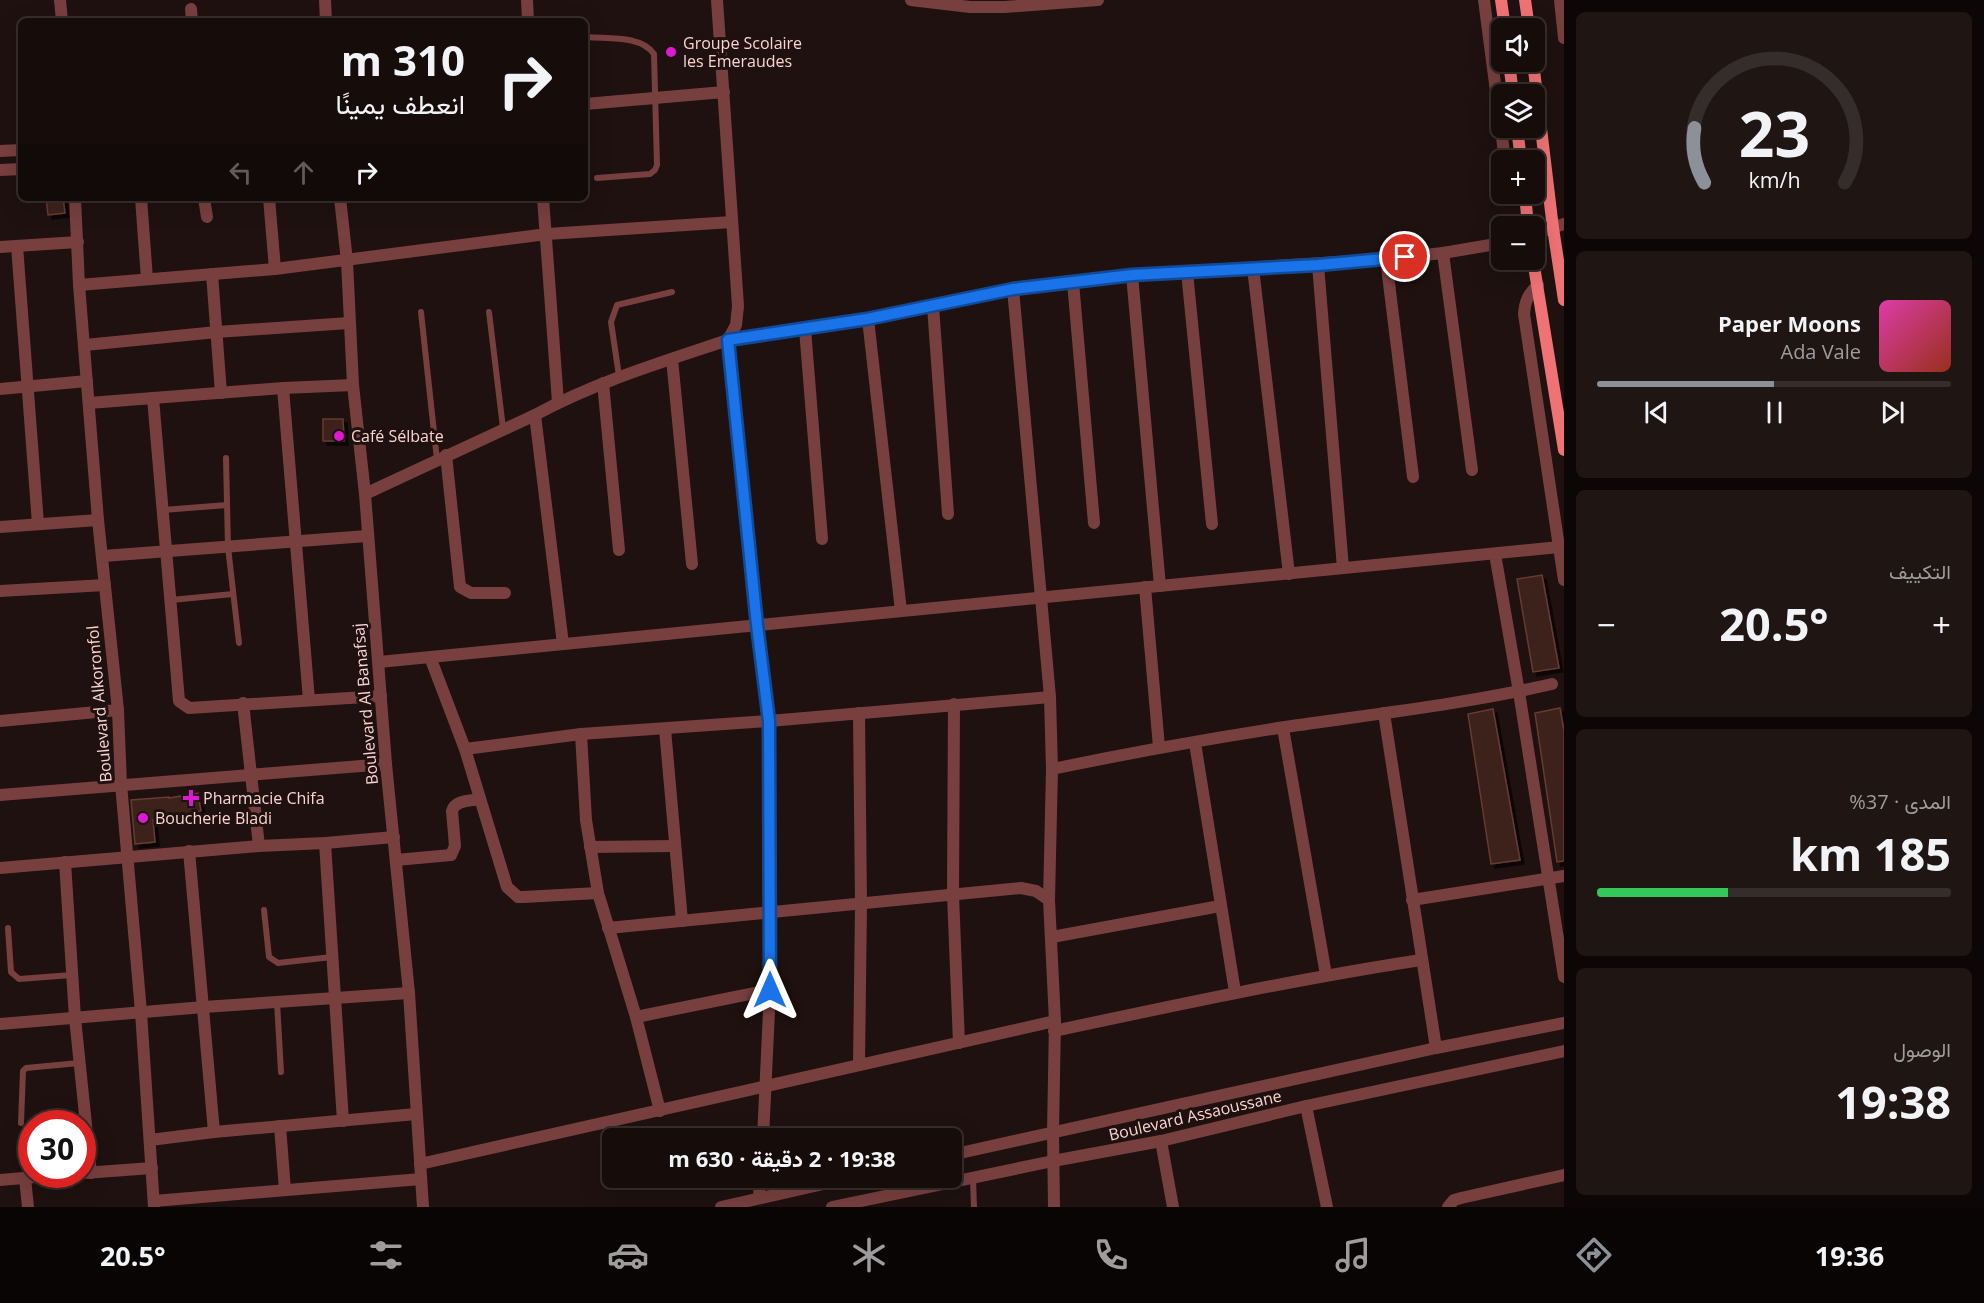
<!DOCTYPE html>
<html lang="ar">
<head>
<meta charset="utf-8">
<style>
  body { margin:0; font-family:"Open Sans",Vazirmatn,sans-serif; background:#1f1614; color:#f1f3f6; direction:rtl; height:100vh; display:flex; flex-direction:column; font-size:22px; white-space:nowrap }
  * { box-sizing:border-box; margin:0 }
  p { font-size:20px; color:#9e9c9d }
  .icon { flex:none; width:33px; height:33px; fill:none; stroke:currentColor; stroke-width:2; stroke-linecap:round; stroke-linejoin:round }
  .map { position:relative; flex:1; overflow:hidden; direction:ltr }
  .panel { display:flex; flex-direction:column; gap:12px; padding:12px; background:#0c0706; width:420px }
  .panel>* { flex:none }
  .banner { position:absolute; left:18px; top:18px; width:570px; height:183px; border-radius:9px; box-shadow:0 6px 24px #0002,0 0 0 2px #352d2c; direction:rtl; background:#160d0b; color:#f1f3f6; overflow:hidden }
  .fabs { position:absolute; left:1491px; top:18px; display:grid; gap:12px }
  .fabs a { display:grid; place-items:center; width:54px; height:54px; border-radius:9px; background:#160d0b; box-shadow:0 6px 24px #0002,0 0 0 2px #352d2c; font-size:30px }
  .speed { position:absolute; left:18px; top:1110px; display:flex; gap:12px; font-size:30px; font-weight:700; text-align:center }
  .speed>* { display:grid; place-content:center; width:78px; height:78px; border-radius:50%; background:#160d0b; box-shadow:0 6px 24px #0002,0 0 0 2px #352d2c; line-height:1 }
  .speed .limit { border:9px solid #d22; background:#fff; color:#111 }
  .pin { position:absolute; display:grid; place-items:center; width:51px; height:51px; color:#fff; margin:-26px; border:3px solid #fff; border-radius:50%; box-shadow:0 2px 6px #0007 }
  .me { position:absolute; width:66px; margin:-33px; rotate:0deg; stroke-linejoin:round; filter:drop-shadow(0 0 4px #0008) }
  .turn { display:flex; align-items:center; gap:21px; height:126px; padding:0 24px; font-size:27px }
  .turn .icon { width:78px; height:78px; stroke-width:2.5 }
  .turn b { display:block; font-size:42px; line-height:51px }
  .lanes { display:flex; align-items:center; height:57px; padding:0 24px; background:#0003; justify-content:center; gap:30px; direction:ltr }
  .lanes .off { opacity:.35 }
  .big { font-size:45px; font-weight:700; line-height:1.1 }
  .panel .card { flex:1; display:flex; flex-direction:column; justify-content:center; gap:9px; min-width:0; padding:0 21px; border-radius:9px; background:#1f1614 }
  .panel .dial { align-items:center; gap:0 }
  .dial svg { height:156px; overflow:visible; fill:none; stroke:#352d2c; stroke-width:7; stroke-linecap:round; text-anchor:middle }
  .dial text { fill:#f1f3f6; stroke:none }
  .song { display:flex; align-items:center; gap:18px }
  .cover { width:72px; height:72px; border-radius:9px; background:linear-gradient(135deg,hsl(320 70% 55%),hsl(10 70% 35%)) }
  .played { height:6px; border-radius:3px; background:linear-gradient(90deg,#8c9099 50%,#352d2c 50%) }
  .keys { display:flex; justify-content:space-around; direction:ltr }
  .heat { display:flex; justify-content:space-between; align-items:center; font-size:33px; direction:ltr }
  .charge { height:9px; border-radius:4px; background:linear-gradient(90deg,#34c759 37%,#352d2c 0) }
  .trip { position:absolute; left:602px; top:1128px; width:360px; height:60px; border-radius:9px; background:#160d0b; box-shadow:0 6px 24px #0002,0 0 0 2px #352d2c; font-weight:700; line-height:60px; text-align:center; direction:rtl }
  .menu { display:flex; height:96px; justify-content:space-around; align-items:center; background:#090504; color:#9e9c9d }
  .menu .icon { width:42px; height:42px }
  .menu .selected { color:#8c9099 }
  .menu b { font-size:27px; color:#f1f3f6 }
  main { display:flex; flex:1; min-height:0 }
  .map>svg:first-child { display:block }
  .building { fill:#3d221d; stroke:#673a32; stroke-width:1.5; filter:url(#shadow) }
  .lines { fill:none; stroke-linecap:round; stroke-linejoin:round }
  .lane { stroke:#783f3f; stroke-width:6 }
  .street { stroke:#783f3f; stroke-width:12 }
  .secondary { stroke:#ef7375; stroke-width:12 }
  .route-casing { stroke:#114b97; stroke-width:15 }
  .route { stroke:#1a73e8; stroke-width:10 }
  .poi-dot { fill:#de19d3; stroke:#1e110f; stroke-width:2 }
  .labels { text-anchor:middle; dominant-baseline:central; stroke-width:6; stroke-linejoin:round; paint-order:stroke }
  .poi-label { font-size:16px; fill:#fad4d1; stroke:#1e110f; text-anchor:start }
  .street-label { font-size:16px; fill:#fad4d1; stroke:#1e110f }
</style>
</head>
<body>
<main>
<section class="panel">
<div class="card dial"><svg viewBox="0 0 100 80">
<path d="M14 69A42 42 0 1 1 86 69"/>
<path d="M14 69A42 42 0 0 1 9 41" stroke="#8c9099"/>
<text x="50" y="56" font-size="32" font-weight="700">23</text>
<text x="50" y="72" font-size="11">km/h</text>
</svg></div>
<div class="card">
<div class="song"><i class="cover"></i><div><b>Paper Moons</b><p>Ada Vale</p></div></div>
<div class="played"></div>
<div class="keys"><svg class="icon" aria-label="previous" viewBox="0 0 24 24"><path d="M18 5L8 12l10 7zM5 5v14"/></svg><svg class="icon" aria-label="pause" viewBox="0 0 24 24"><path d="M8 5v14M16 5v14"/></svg><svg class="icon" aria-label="next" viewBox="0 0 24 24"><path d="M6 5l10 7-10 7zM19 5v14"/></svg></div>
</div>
<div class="card"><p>التكييف</p>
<div class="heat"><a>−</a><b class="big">20.5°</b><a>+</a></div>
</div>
<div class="card"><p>المدى · 37%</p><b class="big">185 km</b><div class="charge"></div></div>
<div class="card"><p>الوصول</p><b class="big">19:38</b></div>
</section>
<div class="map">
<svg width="1564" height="1207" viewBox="0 0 1564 1207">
  <defs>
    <filter id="shadow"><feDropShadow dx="4" dy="4" stdDeviation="0" flood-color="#0009"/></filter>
  </defs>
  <rect width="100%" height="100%" fill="#1e110f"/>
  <g class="building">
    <polygon points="46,198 63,198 65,213 48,215"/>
    <polygon points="323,419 343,419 344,441 323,441"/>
    <polygon points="1542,575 1559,668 1533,672 1517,579"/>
    <polygon points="1560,708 1564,731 1564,861 1557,862 1535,713"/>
    <polygon points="1493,709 1520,860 1491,864 1468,714"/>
    <polygon points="198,793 201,811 171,816 171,818 153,820 155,842 135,844 131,800 169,797 169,798"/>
  </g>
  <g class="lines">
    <g class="lane">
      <polyline points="463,20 463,21"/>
      <path d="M587 37C608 39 641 35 654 54L657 165 655 170 650 174 597 178"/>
      <polyline points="421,312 437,460"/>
      <polyline points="489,312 503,428"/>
      <polyline points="619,376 611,322 617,305 672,292"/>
      <polyline points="226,458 228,547 239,643"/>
      <polyline points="163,510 227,505"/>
      <polyline points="171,600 233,594"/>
      <polyline points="264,910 269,957 278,963 332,957"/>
      <polyline points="8,928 11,972 19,979 72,975"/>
      <polyline points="277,1002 281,1072"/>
      <polyline points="21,1123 23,1071 26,1068 79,1063"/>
      <polyline points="973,1178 974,1207"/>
    </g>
    <g class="street">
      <polyline points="60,0 62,21"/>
      <polyline points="325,0 326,21"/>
      <polyline points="527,0 528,21"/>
      <polyline points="911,0 970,7 1005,7 1098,0"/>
      <polyline points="1484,0 1505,160"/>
      <polyline points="1560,0 1564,38"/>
      <polyline points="191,9 192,21"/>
      <polyline points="585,104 724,92"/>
      <polyline points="0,151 21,150"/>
      <polyline points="0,170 21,169"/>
      <polyline points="75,198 79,285 98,520 118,710 121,784 141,1012 154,1207"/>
      <polyline points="141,198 147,279"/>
      <polyline points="204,198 207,217"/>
      <polyline points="269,198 275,269"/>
      <polyline points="340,198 347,261 353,385 365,494 386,764 409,993 423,1207"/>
      <polyline points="543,198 558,402"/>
      <polyline points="1534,234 1564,224"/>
      <polyline points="17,246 38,524"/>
      <polyline points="0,247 78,242"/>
      <polyline points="1443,253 1472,470"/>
      <polyline points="1386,259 1413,477"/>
      <polyline points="1318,265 1343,568"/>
      <polyline points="1253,268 1289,574"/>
      <polyline points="1187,272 1212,524"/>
      <polyline points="212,274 221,393"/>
      <polyline points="1132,275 1160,586"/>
      <polyline points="1073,282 1094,523"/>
      <polyline points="79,285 275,269 547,234 732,222"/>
      <path d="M1538 285C1528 294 1525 301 1524 314L1564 580"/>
      <polyline points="1013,289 1050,697 1052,769 1049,900 1055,1021 1053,1132 1054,1207"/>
      <polyline points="933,306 948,514"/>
      <polyline points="868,319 901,611"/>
      <polyline points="805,329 822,539"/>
      <polyline points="85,345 217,332 349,323"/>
      <polyline points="672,359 692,564"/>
      <polyline points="603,383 619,550"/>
      <polyline points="283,388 309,700"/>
      <polyline points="0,389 87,381"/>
      <polyline points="153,398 179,701 189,708 381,696"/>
      <polyline points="89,403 283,388 353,385"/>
      <polyline points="535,415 563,644"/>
      <polyline points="446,455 460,587 471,593 505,593"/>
      <path d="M365 494 535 415C596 382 662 362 728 340L736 325 738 306 717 0"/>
      <polyline points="0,527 98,520"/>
      <polyline points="1495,554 1519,692 1564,977"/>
      <polyline points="103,556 367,536"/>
      <polyline points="1145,587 1159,747"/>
      <polyline points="0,591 105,585"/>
      <polyline points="430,657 465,749 507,887 518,897 523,897 598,893"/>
      <polyline points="379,662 1559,547"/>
      <polyline points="243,703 259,846"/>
      <polyline points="954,704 953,895 959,1043"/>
      <polyline points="1384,713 1436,1048"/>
      <polyline points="0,721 118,710"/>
      <polyline points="1283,728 1326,975"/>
      <polyline points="665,729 682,921"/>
      <polyline points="581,734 586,820 598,893 636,1017 660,1111"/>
      <polyline points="1195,743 1235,992"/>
      <polyline points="465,749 581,734 769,721 1050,697"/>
      <path d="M1052 769C1129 753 1207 739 1285 727 1374 714 1464 704 1552 684"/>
      <polyline points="0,795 386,764"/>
      <polyline points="325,843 343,1121"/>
      <polyline points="590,847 675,846"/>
      <polyline points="189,851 214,1132"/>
      <path d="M396 860 451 855 455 846 452 811C455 800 470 801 480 799"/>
      <polyline points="65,862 75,1018 91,1173"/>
      <polyline points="0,868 259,846 325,843 394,837"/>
      <polyline points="1412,900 1564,876"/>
      <polyline points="608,928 1021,888 1036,891 1049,900"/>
      <polyline points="1052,937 1220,906"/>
      <polyline points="636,1017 770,990"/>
      <polyline points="0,1024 204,1007 409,993"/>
      <path d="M1054 1031C1176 1005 1297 979 1421 960"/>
      <polyline points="859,1065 861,904 859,713"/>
      <polyline points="1306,1106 1327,1207"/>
      <polyline points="280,1126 285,1190"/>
      <polyline points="763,1138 770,990 769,721 757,625 728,340 868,319 1013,289 1132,275 1386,259 1443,253 1502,243"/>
      <polyline points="150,1140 214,1132 416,1114"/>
      <polyline points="1161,1141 1173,1207"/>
      <polyline points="951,1155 1436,1048 1564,1023"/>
      <polyline points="420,1164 1055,1021"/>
      <polyline points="84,1173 152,1168"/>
      <polyline points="25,1178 28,1207"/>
      <polyline points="0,1180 70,1174"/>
      <polyline points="759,1198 760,1178"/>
      <polyline points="154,1201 421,1179"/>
      <polyline points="721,1207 850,1178"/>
      <polyline points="832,1207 1053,1161 1161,1141 1306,1106 1564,1051"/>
      <polyline points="1448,1207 1454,1200 1461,1198 1564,1175"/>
    </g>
    <g class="secondary">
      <polyline points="1501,0 1505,28"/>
      <polyline points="1525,0 1529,28"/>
      <polyline points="1509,62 1513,94"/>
      <polyline points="1533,62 1553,228 1564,300"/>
      <polyline points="1517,128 1521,160"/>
      <polyline points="1525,194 1528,226"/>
      <polyline points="1533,260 1564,450"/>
    </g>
  </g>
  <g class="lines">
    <defs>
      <polyline id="route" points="770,990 769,721 757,625 728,340 867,319 1013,289 1132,275 1318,265 1405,257"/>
    </defs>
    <use href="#route" class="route-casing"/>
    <use href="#route" class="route"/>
  </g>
  <g class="poi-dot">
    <circle cx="671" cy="52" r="6"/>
    <circle cx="339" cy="436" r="6"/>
    <path d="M188 789h6v6h6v6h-6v6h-6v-6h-6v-6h6z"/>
    <circle cx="143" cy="818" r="6"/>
  </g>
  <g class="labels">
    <g class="poi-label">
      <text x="683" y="43">Groupe Scolaire<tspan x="683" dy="18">les Emeraudes</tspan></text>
      <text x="351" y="436">Café Sélbate</text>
      <text x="203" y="798">Pharmacie Chifa</text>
      <text x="155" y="818">Boucherie Bladi</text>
    </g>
    <g class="street-label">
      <text transform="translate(99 704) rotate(-95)">Boulevard Alkoronfol</text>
      <text transform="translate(365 704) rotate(-95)">Boulevard Al Banafsaj</text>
      <text transform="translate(1195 1115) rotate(-13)">Boulevard Assaoussane</text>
    </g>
  </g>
</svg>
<div class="fabs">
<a><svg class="icon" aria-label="sound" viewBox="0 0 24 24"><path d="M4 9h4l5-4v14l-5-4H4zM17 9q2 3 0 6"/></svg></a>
<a><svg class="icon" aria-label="layers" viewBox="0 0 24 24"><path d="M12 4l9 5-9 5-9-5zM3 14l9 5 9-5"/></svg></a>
<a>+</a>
<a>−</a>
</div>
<div class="speed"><div class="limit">30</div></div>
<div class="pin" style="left:1405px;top:257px;background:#d93025"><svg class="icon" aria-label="arrive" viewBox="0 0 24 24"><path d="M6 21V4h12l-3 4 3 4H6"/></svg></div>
<svg class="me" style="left:770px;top:990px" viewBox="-20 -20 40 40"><path d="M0-17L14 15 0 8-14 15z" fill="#1a73e8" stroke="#fff" stroke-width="4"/></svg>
<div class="trip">19:38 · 2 دقيقة · 630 m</div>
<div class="banner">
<div class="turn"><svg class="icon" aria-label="right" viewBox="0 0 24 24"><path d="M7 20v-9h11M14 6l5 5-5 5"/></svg><div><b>310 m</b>انعطف يمينًا</div></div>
<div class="lanes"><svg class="icon off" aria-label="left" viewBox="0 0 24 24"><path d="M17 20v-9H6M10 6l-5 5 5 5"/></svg><svg class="icon off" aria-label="ahead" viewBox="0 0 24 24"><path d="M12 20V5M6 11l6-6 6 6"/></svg><svg class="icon" aria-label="right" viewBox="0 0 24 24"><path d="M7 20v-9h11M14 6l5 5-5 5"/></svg></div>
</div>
</div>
</main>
<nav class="menu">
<b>19:36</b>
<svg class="icon selected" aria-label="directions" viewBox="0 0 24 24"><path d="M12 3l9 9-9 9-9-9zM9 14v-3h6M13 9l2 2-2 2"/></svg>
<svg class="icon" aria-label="music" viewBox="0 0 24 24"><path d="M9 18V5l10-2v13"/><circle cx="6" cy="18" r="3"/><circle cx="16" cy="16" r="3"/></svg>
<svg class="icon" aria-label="phone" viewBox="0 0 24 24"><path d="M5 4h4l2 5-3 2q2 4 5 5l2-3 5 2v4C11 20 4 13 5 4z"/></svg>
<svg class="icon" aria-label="climate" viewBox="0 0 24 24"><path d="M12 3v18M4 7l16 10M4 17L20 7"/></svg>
<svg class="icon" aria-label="car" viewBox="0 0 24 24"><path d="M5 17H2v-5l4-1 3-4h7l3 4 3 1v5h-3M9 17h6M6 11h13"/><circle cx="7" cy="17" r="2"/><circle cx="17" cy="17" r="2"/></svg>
<svg class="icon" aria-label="filters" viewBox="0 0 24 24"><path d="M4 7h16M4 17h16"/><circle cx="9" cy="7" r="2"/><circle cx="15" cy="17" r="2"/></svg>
<b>20.5°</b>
</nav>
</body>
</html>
